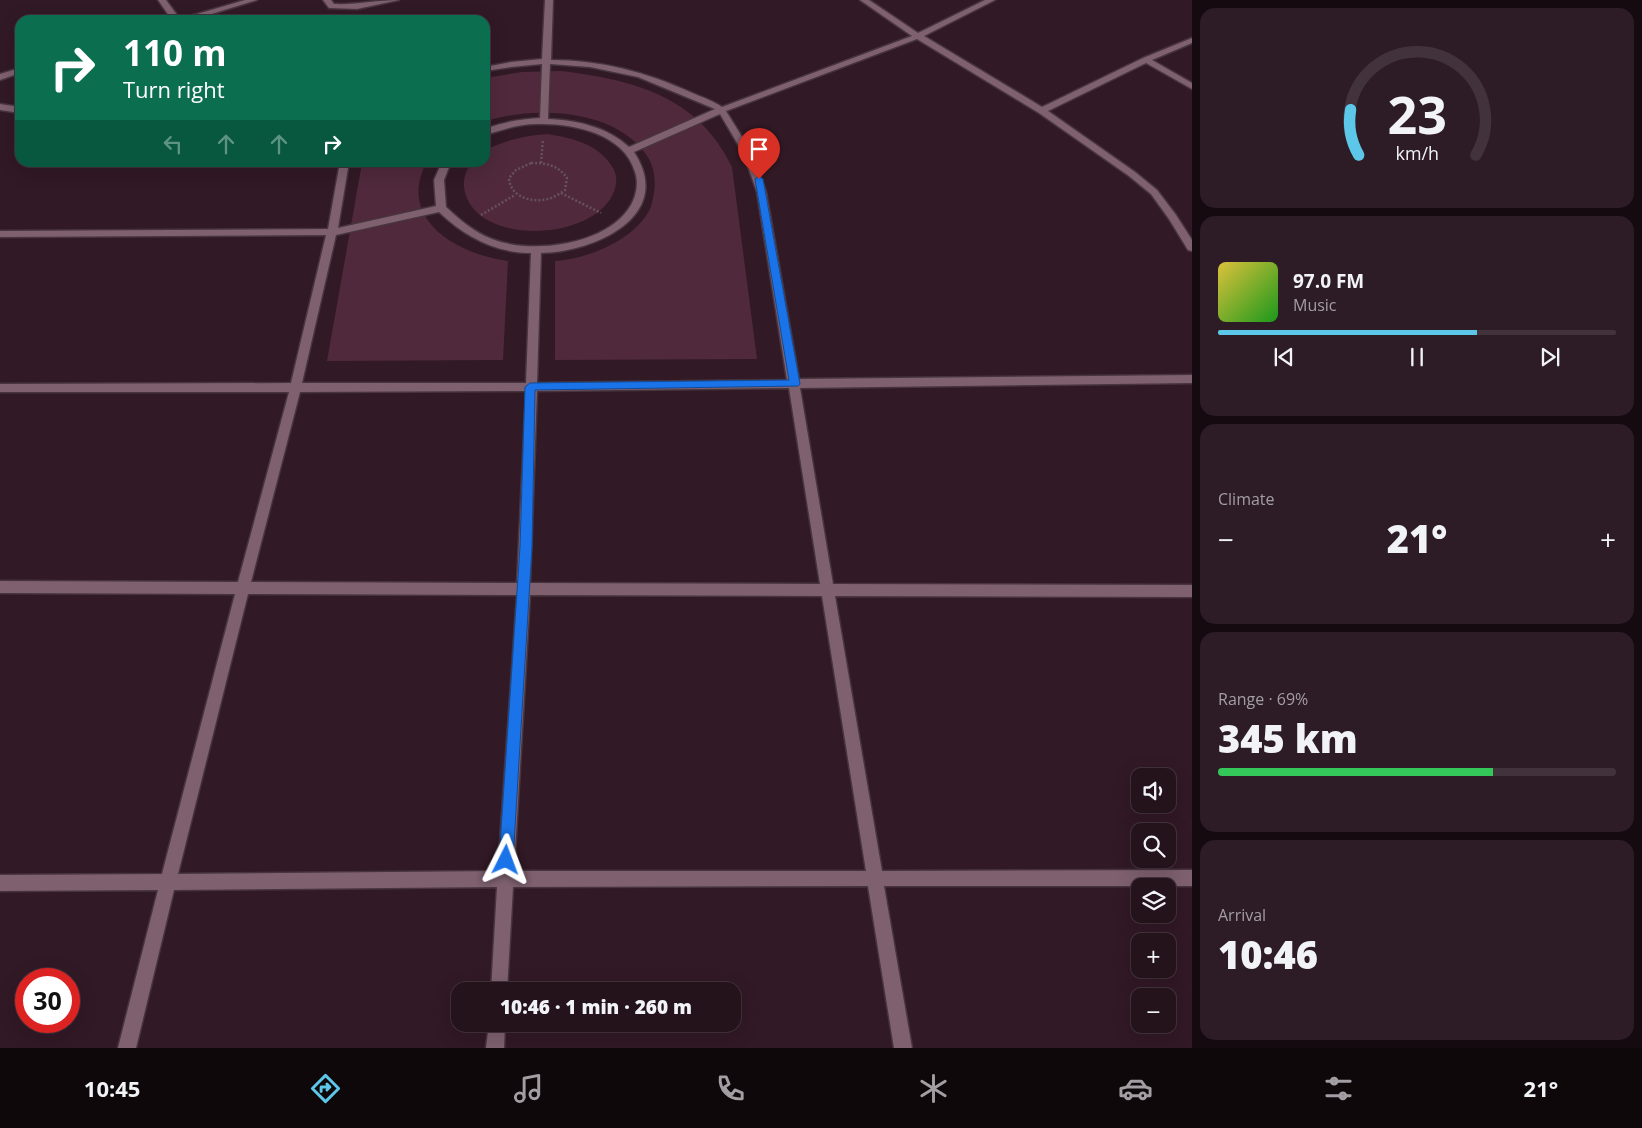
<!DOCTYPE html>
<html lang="en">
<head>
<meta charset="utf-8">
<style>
  body { margin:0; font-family:"Open Sans",sans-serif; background:#2d1c25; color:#f1f3f6; height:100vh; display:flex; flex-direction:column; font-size:19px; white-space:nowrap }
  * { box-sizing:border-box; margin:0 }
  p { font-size:16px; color:#a39ea3 }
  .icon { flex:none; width:28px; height:28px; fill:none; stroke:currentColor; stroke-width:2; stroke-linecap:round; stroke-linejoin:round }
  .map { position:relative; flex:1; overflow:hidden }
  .side { display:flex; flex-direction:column; gap:8px; padding:8px; background:#140a0f; width:450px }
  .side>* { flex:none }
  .hud { position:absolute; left:15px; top:15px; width:475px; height:152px; border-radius:15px; box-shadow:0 5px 20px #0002,0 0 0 1px #42323b; background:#0b6e4f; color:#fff; overflow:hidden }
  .tools { position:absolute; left:1131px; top:768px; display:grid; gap:10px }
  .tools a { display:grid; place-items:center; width:45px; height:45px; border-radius:10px; background:#25131c; box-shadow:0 5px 20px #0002,0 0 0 1px #42323b; font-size:25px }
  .speed { position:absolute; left:15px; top:968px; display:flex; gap:10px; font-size:25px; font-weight:700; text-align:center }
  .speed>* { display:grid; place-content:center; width:65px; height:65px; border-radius:50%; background:#25131c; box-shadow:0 5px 20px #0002,0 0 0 1px #42323b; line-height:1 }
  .speed .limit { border:8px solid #d22; background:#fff; color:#111 }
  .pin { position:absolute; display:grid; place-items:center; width:42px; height:42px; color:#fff; margin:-51px -21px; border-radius:50% 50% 50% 0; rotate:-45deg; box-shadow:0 0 5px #0007 }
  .pin .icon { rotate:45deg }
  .me { position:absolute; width:55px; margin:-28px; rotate:3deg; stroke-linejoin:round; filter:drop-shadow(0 0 4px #0008) }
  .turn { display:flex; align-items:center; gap:18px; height:105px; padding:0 25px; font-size:22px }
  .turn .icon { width:65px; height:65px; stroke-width:2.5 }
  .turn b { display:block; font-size:35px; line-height:42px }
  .lanes { display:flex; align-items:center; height:48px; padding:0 25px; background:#0003; justify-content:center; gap:25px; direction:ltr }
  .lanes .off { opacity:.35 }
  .big { font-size:38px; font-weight:800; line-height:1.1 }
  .side .tile { flex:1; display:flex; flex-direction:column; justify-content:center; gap:8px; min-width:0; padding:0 18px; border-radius:15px; background:#2d1c25 }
  .side .dial { align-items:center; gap:0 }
  .dial svg { height:130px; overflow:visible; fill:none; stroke:#42323b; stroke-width:7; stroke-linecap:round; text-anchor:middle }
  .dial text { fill:#f1f3f6; stroke:none }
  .song { display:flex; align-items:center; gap:15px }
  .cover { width:60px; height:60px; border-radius:8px; background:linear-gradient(135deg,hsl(50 70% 55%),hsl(120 70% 35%)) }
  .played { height:5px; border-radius:2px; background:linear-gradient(90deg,#5cc7e8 65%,#42323b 65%) }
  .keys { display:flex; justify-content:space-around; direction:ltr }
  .heat { display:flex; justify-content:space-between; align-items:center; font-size:28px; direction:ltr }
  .charge { height:8px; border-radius:4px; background:linear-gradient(90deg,#34c759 69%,#42323b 0) }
  .trip { position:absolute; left:451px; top:982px; width:290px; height:50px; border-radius:15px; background:#25131c; box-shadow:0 5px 20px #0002,0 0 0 1px #42323b; font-weight:800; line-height:50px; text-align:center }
  .menu { display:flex; height:80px; justify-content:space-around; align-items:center; background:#0f080b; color:#a39ea3 }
  .menu .icon { width:35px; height:35px }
  .menu .on { color:#5cc7e8 }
  .menu b { font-size:22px; color:#f1f3f6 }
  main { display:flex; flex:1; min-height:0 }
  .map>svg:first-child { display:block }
  .green { fill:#50293c }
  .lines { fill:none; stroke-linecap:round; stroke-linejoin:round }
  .minor-casing { stroke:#47343d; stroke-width:3 }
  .path { stroke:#67515b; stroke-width:2.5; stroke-dasharray:2 2; stroke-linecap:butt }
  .minor { fill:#7e606e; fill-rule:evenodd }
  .route { fill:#1a73e8; stroke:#114b97 }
</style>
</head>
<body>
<main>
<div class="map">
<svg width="1192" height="1048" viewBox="0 0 1192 1048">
  <rect width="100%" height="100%" fill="#311925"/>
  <g class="green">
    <path d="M561 71C634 80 698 96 732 167L757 359 555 360V261C587 259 636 240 651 207 652 203 653 197 654 192 656 183 654 168 649 159 618 108 536 106 485 121V78L522 72Z"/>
    <path d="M547 134C573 138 599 144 613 168 618 177 617 187 612 196 587 243 471 245 464 187 463 179 466 169 472 163L485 162V150C506 140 524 136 547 134Z"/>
    <path d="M362 163H426C397 221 458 254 508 261L503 360 327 361Z"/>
  </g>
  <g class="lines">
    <defs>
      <g id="minor">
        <polygon points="158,0 166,0 180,19 245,0 257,0 192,20 172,20"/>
        <path d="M323 0H331L334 4C356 5 377 0 399 0L357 9 329 8Z"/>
        <path d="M545 0H553L551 60C600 60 646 72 690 92 701 97 712 100 722 107L912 36 860 0H869L918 33 985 0H995L924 36 1042 107 1143 58 1192 38V43L1152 60 1192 83V89L1146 63 1048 111 1135 172 1157 190 1176 215 1192 240V251L1188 250 1169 219 1151 194 1129 176 1039 113 917 39 726 111 752 153 766 192 799 379 1192 375V383L800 388 833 584 1192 585V597L835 596 882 871 1192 870V886H884L912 1048H894L868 886 513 887 507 991H491L497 887 174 890 136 1048H118L158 890 0 891V875L162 874 235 594 0 593V581L238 582 289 392H0V384L291 383 326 235 0 237V231L328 229 340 162H349L338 228 436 206 434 180 442 162H451L444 180 446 207C460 220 474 232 492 239 532 255 608 245 631 205 636 196 639 183 635 172 624 133 572 123 537 124 518 124 503 130 485 135V129C503 122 521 119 540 118L542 64 511 67 485 71V67L511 62 542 59ZM550 64 590 67 638 77 715 109 629 147C607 127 577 120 548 119ZM720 114 743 153 757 192 787 380 537 383 541 253C594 252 676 216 634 152ZM439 212C464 236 495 253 531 253L526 383H302L336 235ZM789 388 820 584 530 583 537 391ZM526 391 517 583 251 582 300 392ZM248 594 517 595 498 871 178 874ZM530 595 822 596 866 871H514Z"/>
        <polygon points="20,68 20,73 0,80 0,74"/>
        <polygon points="0,104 20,107 20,113 0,110"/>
        <polygon points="489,1024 505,1024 504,1048 486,1048"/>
      </g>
    </defs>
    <use href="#minor" class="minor-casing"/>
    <g class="path">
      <path d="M531 163C546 163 558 165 567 178L565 190C561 193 556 196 551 198 534 204 510 198 509 178L516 170Z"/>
      <polyline points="541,163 543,139"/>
      <polyline points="561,193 601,213"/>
      <polyline points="481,215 515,195"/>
    </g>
    <use href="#minor" class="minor"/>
  </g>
  <polygon class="route" points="759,176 763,179 800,384 798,386 535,390 532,547 513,860 511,865 506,867 501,865 499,860 520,547 525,387 530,383 789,380 755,179"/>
</svg>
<div class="tools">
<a><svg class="icon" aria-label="sound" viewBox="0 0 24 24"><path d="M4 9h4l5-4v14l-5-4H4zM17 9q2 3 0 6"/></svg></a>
<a><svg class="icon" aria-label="search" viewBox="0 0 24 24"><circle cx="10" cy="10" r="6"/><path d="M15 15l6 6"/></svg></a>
<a><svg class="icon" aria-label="layers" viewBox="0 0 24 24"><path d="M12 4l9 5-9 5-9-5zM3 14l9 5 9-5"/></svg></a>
<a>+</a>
<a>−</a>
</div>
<div class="speed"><div class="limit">30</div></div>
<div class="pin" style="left:759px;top:179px;background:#d93025"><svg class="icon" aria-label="arrive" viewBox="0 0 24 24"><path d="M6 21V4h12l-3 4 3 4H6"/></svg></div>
<svg class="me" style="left:506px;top:860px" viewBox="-20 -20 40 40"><path d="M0-17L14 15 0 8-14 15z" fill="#1a73e8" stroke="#fff" stroke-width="4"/></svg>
<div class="trip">10:46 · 1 min · 260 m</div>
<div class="hud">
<div class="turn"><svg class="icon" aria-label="right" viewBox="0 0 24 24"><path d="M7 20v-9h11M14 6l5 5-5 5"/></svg><div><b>110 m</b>Turn right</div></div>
<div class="lanes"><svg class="icon off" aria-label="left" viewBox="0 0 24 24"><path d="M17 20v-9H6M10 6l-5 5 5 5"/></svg><svg class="icon off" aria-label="ahead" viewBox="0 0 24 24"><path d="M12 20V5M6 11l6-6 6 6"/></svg><svg class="icon off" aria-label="ahead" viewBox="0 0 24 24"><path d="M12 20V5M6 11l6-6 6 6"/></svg><svg class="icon" aria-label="right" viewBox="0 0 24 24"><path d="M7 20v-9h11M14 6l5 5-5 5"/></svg></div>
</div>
</div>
<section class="side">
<div class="tile dial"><svg viewBox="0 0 100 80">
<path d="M14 69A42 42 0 1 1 86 69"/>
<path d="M14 69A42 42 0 0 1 9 41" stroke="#5cc7e8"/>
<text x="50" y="56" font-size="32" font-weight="700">23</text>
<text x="50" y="72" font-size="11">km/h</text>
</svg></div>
<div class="tile">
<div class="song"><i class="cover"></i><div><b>97.0 FM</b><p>Music</p></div></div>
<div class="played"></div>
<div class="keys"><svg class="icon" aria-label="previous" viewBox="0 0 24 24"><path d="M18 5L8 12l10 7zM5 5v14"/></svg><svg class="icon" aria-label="pause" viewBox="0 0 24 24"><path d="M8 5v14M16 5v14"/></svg><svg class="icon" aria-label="next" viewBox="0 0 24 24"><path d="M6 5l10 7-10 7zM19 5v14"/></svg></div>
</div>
<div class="tile"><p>Climate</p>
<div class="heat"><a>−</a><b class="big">21°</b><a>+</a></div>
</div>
<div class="tile"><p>Range · 69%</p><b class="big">345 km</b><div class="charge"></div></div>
<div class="tile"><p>Arrival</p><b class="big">10:46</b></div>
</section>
</main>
<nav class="menu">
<b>10:45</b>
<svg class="icon on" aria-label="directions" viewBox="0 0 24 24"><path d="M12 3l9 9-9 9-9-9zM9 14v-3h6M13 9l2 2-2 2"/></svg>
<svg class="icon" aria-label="music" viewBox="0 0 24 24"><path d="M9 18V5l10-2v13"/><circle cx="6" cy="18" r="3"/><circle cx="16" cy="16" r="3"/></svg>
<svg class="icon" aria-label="phone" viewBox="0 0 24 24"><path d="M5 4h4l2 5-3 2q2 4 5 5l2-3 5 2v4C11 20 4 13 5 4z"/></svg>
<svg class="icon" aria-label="climate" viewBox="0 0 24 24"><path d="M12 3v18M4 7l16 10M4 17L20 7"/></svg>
<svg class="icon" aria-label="car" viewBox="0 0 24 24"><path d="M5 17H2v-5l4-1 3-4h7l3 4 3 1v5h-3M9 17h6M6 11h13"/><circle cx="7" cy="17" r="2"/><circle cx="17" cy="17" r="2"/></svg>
<svg class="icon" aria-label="filters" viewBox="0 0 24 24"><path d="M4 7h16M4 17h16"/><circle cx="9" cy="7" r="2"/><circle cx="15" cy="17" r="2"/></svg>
<b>21°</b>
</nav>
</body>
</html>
